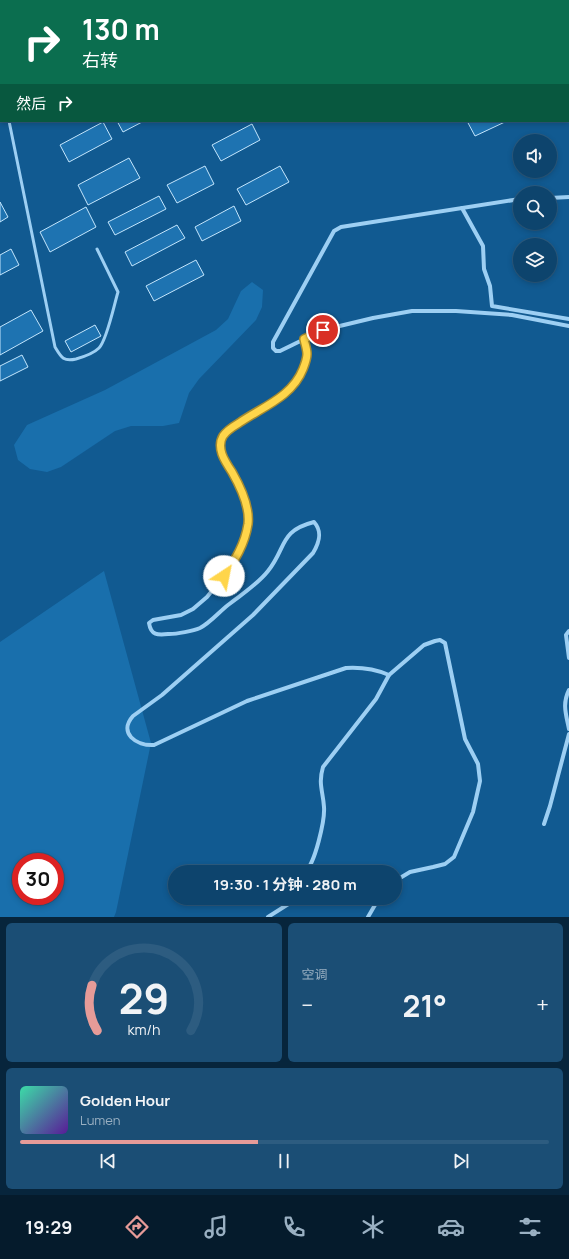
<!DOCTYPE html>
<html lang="zh">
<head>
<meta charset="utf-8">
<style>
  body { margin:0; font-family:Manrope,"Noto Sans SC",sans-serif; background:#1b4e75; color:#f1f3f6; height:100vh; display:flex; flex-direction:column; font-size:15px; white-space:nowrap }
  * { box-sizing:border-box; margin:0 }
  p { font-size:13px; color:#9ab0c2 }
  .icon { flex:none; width:22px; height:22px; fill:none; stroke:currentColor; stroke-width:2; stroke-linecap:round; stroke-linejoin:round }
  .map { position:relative; height:917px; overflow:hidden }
  .drawer { display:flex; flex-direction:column; gap:6px; padding:6px; background:#07253c; flex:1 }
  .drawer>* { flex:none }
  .top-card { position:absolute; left:0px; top:0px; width:569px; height:122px; box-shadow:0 2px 6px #0003,0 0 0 1px #2d5c80; background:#0b6e4f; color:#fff; overflow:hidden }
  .tools { position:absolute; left:513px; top:134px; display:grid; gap:8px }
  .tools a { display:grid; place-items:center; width:44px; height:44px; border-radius:50%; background:#0d446d; box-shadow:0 2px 6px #0003,0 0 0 1px #2d5c80; font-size:20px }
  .speed { position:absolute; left:12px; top:853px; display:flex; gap:8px; font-size:20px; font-weight:700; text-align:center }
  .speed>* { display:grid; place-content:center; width:52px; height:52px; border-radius:50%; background:#0d446d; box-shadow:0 2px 6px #0003,0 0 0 1px #2d5c80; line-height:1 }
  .speed .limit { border:6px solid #d22; background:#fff; color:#111 }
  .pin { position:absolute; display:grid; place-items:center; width:34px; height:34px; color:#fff; margin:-17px; border:2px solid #fff; border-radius:50%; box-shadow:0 1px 4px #0007 }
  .me { position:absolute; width:44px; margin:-22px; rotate:34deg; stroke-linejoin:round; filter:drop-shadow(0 0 3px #0008) }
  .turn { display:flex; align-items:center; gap:14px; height:84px; padding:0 16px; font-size:18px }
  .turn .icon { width:52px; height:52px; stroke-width:2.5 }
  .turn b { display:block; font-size:28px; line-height:34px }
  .then { display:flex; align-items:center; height:38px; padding:0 16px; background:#0003; gap:8px; font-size:15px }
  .big { font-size:30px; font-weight:700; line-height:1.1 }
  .drawer .widget { flex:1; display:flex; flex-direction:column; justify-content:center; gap:6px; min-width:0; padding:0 14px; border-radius:6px; background:#1b4e75 }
  .drawer .dial { align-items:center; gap:0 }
  .dial svg { height:104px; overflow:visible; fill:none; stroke:#2d5c80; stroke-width:7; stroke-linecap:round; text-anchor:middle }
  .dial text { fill:#f1f3f6; stroke:none }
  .song { display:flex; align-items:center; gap:12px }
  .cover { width:48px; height:48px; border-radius:6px; background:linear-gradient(135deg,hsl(160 70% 55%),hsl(270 70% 35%)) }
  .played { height:4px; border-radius:2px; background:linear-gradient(90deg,#e69b98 45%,#2d5c80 45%) }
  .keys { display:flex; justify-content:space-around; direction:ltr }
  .heat { display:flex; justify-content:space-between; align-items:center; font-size:22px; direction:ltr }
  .drawer .tiles { flex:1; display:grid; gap:6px; grid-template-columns:1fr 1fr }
  .widget:last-child { grid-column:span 2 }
  .trip { position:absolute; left:168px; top:865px; width:234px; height:40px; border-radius:20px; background:#0d446d; box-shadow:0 2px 6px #0003,0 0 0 1px #2d5c80; font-weight:700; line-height:40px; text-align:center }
  .tab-bar { display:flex; height:64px; justify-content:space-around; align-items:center; background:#051b2c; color:#9ab0c2 }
  .tab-bar .icon { width:28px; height:28px }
  .tab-bar .on { color:#e69b98 }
  .tab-bar b { font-size:18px; color:#f1f3f6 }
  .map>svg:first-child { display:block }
  .green { fill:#196fac; fill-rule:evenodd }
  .building { fill:#1e73b1; stroke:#c4e6fd }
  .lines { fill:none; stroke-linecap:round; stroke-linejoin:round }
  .lane { stroke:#9dcff3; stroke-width:3 }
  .street { stroke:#9dcff3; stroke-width:4 }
  .primary { stroke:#e8f4ff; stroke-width:10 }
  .route-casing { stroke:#a68a30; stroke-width:10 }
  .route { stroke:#ffd54a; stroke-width:7 }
</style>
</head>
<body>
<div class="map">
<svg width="569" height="917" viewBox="0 0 569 917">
  <rect width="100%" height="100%" fill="#115a91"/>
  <g class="green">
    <polygon points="252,282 263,290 262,307 256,320 199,379 189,393 179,423 163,426 131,426 115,431 61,467 47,472 30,469 18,460 14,445 27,425 105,390 216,330 228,319 241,291"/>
    <path d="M104 571 151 743 116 912 114 917H0V642ZM21 862H55V896H21Z"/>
  </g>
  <g class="building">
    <polygon points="117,121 144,121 123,132"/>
    <polygon points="467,121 507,121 475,136"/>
    <polygon points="103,122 112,139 69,162 60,145"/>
    <polygon points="252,124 260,140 221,161 212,145"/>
    <polygon points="129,158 140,178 88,205 78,185"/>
    <polygon points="205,166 214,184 177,203 167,185"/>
    <polygon points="280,166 289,182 246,205 237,189"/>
    <polygon points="159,196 166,209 115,235 108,222"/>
    <polygon points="0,202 8,217 0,222"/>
    <polygon points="234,206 241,221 202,241 195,227"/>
    <polygon points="86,207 96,227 50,252 40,232"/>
    <polygon points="177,225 185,238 132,266 125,252"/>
    <polygon points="11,249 19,265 0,275 0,255"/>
    <polygon points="196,260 204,275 154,301 146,286"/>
    <polygon points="31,310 43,331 0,355 0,327"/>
    <polygon points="95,325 101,336 71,352 65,341"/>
    <polygon points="22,355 28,367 0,381 0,366"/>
  </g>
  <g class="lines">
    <g class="lane">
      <polyline points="30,0 30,1"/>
      <polyline points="108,1 110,0"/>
      <polyline points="165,1 167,0"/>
      <polyline points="0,52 1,53"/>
      <polyline points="0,61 1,60"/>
      <polyline points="0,91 1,91"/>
      <polyline points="0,104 1,106"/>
      <path d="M9 121 55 347C61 357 63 362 76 359 83 357 93 354 99 348 107 340 114 305 118 292L97 249"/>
    </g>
    <g class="street">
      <polyline points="550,198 569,197"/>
      <polyline points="520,199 341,227 334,231 273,342 273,348 276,351 280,351 323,330 373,318 412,311 456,311 512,315 569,326"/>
      <polyline points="462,208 483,246 484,269 490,286 492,306 569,319"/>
      <path d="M304 339 307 354 306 361 301 374 294 385 275 401 251 415 227 431 223 436 221 441V452L243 495 247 513 248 524 239 554 224 576 207 597 193 609 181 615 153 620 149 623C151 636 158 635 169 634 177 634 193 631 200 628 210 623 219 612 228 605 242 594 257 585 268 571 287 547 279 531 314 522 323 532 319 543 313 553L253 615 162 695 133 716C118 733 136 746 154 745L247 701 346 668C362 667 375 669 389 675"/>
      <polyline points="569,631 566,635 569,658"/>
      <path d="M569 690C562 704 566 714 569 729"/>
      <polyline points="544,824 550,806 569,734"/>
      <path d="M305 872C315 864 325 820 324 807 323 791 318 784 323 767L376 699 389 675 424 645 435 641 440 640 445 643 465 739 478 764 480 781 473 812 454 857 445 864 433 867 410 872 395 881"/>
      <polyline points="268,917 290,903 293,898"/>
      <polyline points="368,917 379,898"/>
    </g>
    <g class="primary">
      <polyline points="131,1 133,0"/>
      <polyline points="148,1 150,0"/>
      <polyline points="0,73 1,72"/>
    </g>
  </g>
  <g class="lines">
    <defs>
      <path id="route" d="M224 576C235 560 245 544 248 524 250 508 240 486 232 472 228 466 224 460 222 454 220 448 220 441 223 436 227 430 234 426 239 423 262 407 292 397 303 369 305 364 307 359 307 354 307 349 305 344 304 339L323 330"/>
    </defs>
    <use href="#route" class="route-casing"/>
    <use href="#route" class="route"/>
  </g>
</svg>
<div class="tools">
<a><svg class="icon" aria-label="sound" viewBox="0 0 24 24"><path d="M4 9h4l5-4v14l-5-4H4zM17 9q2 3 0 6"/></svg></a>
<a><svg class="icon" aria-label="search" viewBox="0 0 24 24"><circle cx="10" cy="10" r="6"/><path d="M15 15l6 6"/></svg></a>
<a><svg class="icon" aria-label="layers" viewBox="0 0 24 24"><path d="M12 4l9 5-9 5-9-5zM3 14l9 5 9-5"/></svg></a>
</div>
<div class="speed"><div class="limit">30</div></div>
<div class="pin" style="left:323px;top:330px;background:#d93025"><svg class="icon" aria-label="arrive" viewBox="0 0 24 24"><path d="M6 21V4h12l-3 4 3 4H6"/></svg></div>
<svg class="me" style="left:224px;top:576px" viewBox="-20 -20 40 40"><circle r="19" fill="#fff"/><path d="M0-13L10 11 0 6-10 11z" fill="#ffd54a"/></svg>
<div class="trip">19:30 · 1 分钟 · 280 m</div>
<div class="top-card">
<div class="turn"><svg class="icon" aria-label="right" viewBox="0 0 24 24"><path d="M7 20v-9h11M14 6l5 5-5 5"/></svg><div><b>130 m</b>右转</div></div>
<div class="then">然后<svg class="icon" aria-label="right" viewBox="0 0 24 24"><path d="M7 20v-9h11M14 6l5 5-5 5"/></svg></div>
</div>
</div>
<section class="drawer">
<div class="tiles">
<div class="widget dial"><svg viewBox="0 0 100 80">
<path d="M14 69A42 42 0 1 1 86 69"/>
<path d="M14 69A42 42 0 0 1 10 34" stroke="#e69b98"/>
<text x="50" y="56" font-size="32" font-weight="700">29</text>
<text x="50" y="72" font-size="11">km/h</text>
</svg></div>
<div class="widget"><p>空调</p>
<div class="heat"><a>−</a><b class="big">21°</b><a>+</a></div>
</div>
<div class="widget">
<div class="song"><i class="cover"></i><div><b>Golden Hour</b><p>Lumen</p></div></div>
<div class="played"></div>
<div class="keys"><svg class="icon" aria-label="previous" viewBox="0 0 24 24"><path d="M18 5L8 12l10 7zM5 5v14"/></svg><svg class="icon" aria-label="pause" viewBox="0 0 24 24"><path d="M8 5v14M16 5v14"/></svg><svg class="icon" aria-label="next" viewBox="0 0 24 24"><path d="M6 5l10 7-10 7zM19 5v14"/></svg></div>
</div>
</div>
</section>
<nav class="tab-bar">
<b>19:29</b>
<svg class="icon on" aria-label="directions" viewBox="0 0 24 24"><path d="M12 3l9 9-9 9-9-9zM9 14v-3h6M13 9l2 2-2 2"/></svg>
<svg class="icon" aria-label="music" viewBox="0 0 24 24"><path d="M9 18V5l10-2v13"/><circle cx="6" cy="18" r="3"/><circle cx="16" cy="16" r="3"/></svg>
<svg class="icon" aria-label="phone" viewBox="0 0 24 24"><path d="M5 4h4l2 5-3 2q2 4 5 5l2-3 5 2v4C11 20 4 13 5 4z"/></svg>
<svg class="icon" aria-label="climate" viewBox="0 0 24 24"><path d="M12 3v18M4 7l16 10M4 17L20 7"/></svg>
<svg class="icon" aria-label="car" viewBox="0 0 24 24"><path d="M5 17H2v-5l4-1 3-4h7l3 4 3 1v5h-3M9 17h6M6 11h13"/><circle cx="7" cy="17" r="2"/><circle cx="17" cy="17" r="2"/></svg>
<svg class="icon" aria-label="filters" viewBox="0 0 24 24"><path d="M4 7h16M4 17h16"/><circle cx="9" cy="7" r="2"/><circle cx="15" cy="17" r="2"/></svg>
</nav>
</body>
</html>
